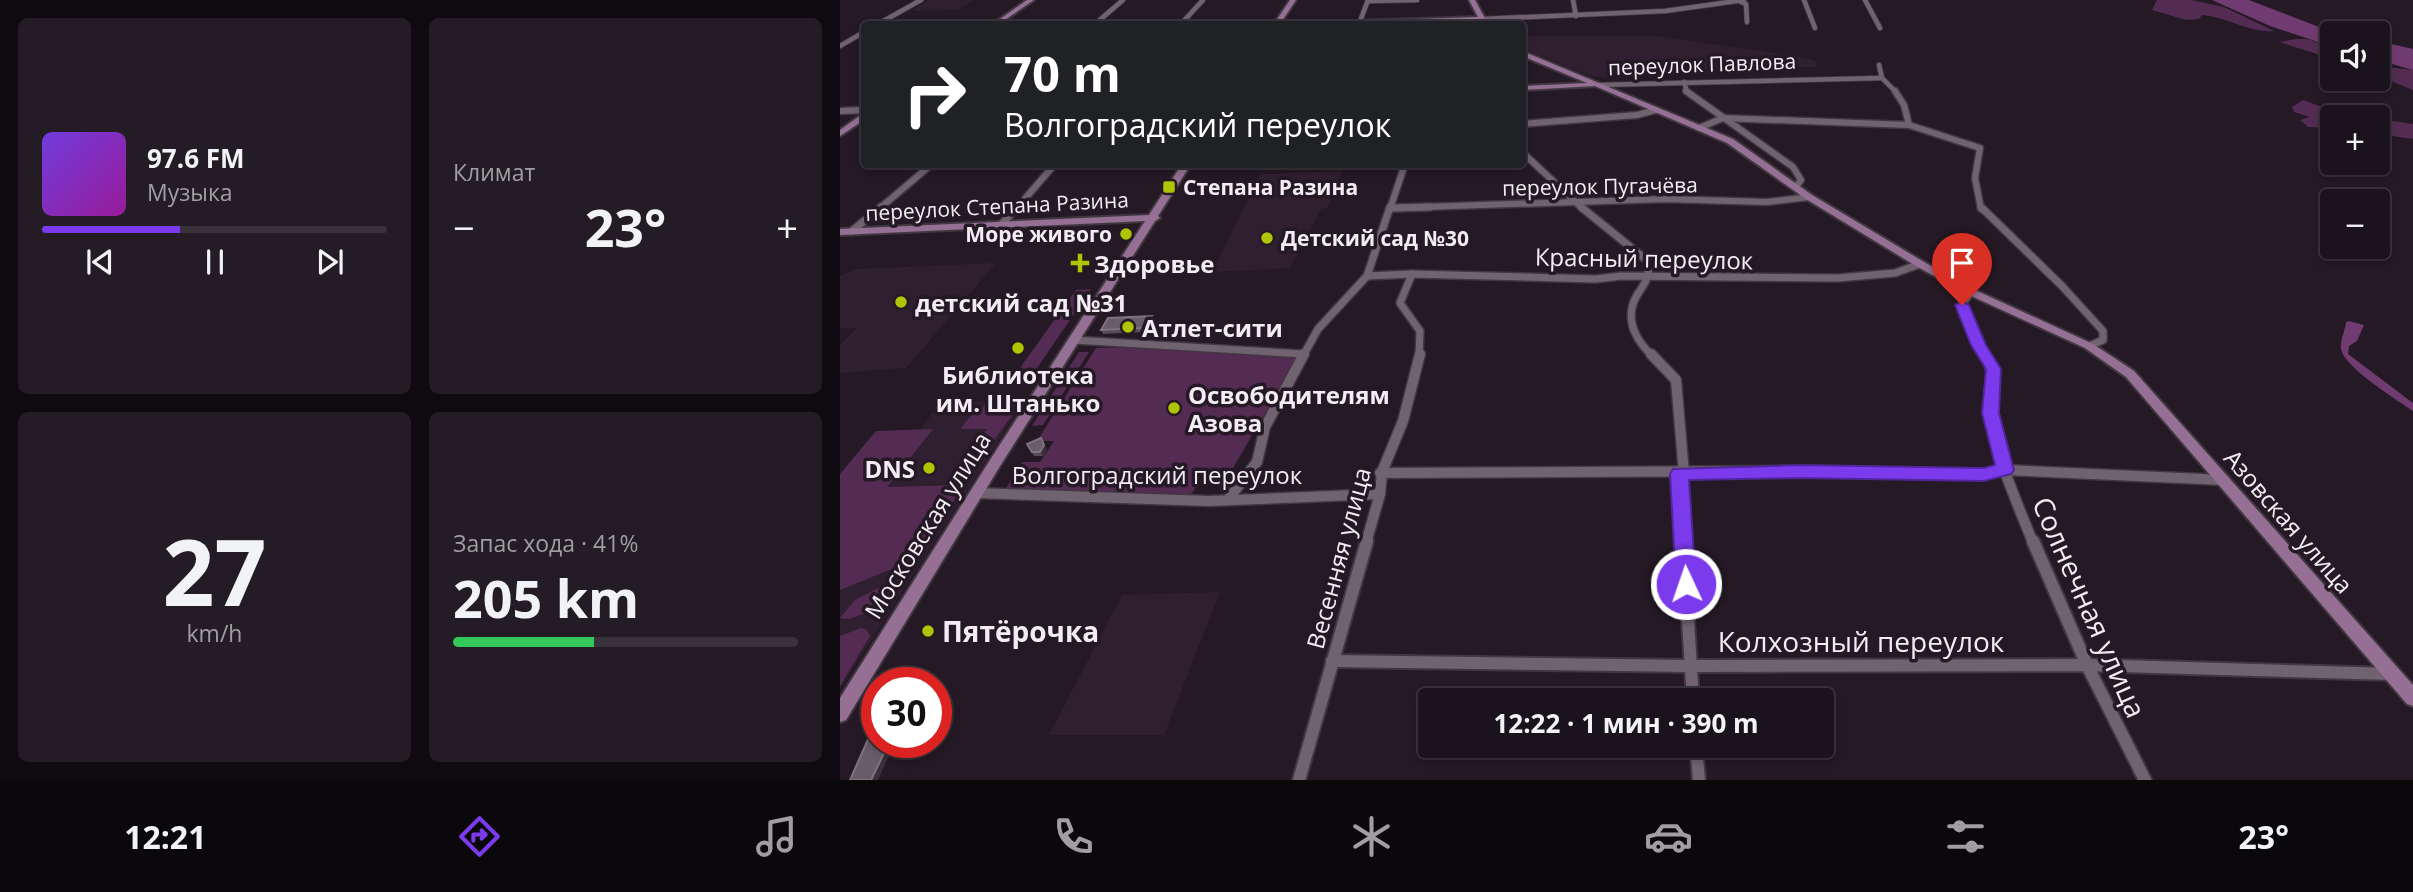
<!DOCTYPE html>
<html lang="ru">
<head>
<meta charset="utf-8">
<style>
  body { margin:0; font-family:"Open Sans",sans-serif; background:#241c24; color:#f1f3f6; height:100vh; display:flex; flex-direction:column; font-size:26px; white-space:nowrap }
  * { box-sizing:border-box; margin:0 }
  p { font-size:23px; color:#a09ea3 }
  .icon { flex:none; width:38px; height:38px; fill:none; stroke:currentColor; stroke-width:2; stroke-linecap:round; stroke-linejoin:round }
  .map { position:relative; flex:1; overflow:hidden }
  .drawer { display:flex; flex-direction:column; gap:18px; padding:18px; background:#0f0a0f; width:840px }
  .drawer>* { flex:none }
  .banner { position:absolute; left:21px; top:21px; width:665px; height:147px; border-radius:7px; box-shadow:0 4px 10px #0003,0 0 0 2px #39323a; background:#202124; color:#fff; overflow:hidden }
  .buttons { position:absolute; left:1480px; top:21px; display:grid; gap:14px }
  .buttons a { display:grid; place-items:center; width:70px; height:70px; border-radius:7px; background:#1b131b; box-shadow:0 4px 10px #0003,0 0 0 2px #39323a; font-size:35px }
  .speed { position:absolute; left:21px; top:667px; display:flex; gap:14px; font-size:35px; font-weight:700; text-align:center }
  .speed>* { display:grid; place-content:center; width:91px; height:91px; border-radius:50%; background:#1b131b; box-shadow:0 4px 10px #0003,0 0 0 2px #39323a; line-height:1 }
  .speed .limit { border:10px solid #d22; background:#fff; color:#111 }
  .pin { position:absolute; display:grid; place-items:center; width:60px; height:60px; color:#fff; margin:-72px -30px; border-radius:50% 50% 50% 0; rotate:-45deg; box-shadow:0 0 7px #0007 }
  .pin .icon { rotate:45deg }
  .me { position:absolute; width:77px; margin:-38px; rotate:357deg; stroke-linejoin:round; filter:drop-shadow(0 0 5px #0008) }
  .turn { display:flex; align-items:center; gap:24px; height:147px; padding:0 28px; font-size:32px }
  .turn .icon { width:91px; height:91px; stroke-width:2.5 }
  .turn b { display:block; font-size:49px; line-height:60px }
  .big { font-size:52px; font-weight:700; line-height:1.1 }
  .drawer .widget { flex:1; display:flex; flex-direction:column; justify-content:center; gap:10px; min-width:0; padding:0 24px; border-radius:10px; background:#241c24 }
  .drawer .dial { align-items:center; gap:0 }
  .dial b { font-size:91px; line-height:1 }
  .song { display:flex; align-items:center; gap:21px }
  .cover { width:84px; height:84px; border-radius:10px; background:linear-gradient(135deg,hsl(260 70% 55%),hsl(300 70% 35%)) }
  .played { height:7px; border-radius:4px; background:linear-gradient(90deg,#7c3aed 40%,#39323a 40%) }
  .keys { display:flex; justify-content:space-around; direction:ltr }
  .heat { display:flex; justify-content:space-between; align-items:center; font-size:38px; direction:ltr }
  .charge { height:10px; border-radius:5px; background:linear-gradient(90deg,#34c759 41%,#39323a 0) }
  .drawer .tiles { flex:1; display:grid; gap:18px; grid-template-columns:repeat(2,1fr) }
  .trip { position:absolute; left:578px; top:688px; width:416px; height:70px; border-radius:7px; background:#1b131b; box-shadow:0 4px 10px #0003,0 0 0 2px #39323a; font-weight:700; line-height:70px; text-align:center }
  .menu { display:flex; height:112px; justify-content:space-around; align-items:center; background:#0b080b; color:#a09ea3 }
  .menu .icon { width:49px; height:49px }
  .menu .active { color:#7c3aed }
  .menu b { font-size:32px; color:#f1f3f6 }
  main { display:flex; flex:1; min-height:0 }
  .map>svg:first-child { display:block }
  .built { fill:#301f30 }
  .green { fill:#542c53 }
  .water { fill:#703b70 }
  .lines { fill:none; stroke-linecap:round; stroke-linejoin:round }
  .street-far4-casing { stroke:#403740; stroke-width:6 }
  .street-far3-casing { stroke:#403740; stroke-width:9 }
  .street-far2-casing { stroke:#403740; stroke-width:10 }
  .street-far1-casing { stroke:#403740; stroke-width:13 }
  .street-casing { stroke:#403740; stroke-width:16 }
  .secondary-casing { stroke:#403740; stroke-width:4 }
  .street-far4 { stroke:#70626f; stroke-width:4.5 }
  .street-far3 { stroke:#70626f; stroke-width:6 }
  .street-far2 { stroke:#70626f; stroke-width:7 }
  .street-far1 { stroke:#70626f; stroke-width:10 }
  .street { stroke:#70626f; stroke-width:12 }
  .secondary { fill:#957094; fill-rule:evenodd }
  .wall { fill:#574a57 }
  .shaded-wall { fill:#3b2f3b }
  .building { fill:#685c68; stroke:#7e727e; stroke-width:2 }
  .route { fill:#7c3aed; stroke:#51269a; stroke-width:2 }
  .poi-dot { fill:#afc504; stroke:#241924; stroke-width:2.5 }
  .labels { text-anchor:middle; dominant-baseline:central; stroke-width:7; stroke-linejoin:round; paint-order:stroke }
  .far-street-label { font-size:21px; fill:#f4ecf4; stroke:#241924 }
  .far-poi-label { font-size:21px; font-weight:bold; fill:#f4ecf4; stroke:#241924; text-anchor:start }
  .street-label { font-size:24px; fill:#f4ecf4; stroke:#241924 }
  .poi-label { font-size:24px; font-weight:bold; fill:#f4ecf4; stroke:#241924; text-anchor:start }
  .near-street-label { font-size:28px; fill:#f4ecf4; stroke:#241924 }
  .near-poi-label { font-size:28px; font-weight:bold; fill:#f4ecf4; stroke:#241924; text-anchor:start }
</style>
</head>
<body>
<main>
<section class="drawer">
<div class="tiles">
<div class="widget">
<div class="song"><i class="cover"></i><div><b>97.6 FM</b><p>Музыка</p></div></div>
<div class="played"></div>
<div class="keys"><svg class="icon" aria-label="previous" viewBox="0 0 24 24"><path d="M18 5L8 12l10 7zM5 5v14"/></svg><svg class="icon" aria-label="pause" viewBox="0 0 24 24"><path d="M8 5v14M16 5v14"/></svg><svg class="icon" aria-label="next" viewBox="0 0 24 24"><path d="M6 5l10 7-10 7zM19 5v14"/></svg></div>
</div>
<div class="widget"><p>Климат</p>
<div class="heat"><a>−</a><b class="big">23°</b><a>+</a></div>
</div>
<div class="widget dial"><b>27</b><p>km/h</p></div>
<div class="widget"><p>Запас хода · 41%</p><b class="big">205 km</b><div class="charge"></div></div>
</div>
</section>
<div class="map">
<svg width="1573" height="780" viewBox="0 0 1573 780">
  <rect width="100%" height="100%" fill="#241924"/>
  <g class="built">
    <polygon points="89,0 133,0 118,10 71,11"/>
    <polygon points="683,36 817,36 956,56 976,61 977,67 869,68 871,75 753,77 683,49"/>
    <polygon points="502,171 487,208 481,209 450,268 372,272 420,174"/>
    <polygon points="156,263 66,368 0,373 0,345 17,328 0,328 0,276 17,269"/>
    <polygon points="186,398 0,689 0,536 100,403"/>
    <polygon points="380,592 324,735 209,735 282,595"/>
  </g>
  <g class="green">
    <path d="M1317 0H1351L1384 7 1434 31C1409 33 1387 17 1362 15L1359 19 1346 20 1312 10Z"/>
    <polygon points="1456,39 1467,39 1493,47 1493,59 1439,42"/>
    <polygon points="1539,66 1573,70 1573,90 1538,76"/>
    <polygon points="1463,100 1509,117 1515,117 1493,117 1493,128 1468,127 1460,120 1470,117 1454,112 1452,107"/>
    <polygon points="1538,119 1573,124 1573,139 1538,134"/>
    <polygon points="251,289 195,371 177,372 236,290"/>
    <polygon points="291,347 458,357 393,468 369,469 349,497 166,488 182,462 200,462 214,441 197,441 256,348"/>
    <polygon points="239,352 249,352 203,425 192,426"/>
    <path d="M183 400 152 443 142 444 140 440 147 429H121C137 403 154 400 183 400Z"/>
    <polygon points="93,429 47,487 125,485 78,555 69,562 0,590 0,474 36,431"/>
    <polygon points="46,584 54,587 40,608 9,619 0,618 15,600"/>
    <polygon points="21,628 27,630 30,636 0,686 0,636"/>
  </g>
  <g class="water">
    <polygon points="1372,0 1409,0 1479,27 1505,33 1493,33 1493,47 1430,26"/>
    <polygon points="1538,41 1573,49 1573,70 1538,60"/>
    <path d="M1509 321 1524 325 1517 341 1509 346 1508 354 1573 403V411C1557 400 1504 367 1501 349 1500 341 1505 330 1506 322Z"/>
  </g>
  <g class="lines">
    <defs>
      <g id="street-far4">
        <polyline points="733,0 736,16"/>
        <polyline points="964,0 975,28"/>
        <polyline points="1025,0 1040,28"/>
        <polyline points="528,1 577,0"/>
        <polyline points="899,1 906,4 907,22"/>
        <polyline points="643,19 825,11 904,0"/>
        <polyline points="38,24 81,0"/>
        <polyline points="255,24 283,0"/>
        <polyline points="341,24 363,0"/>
        <polyline points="519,24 528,0"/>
        <polyline points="0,46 24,32"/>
        <polyline points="1039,65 1042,78 1056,92"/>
        <polyline points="844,82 847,92"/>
        <polyline points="758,85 1042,78"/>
      </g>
      <g id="street-far3">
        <polyline points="846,91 953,167 961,180 956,187"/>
        <polyline points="1055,91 1064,105 1069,125 1140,148 1135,178 1141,209"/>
        <polyline points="0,111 24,110"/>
        <polyline points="682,124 797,115 816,110"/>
        <polyline points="859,128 883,118 1069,125"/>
        <polyline points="682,152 743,209"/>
        <polyline points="552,208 825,199 927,202 969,197"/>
        <polyline points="39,209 92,164"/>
        <polyline points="176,209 215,164"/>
        <polyline points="550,209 565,164"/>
      </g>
      <g id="street-far2">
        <path d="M741 207 809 262C809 289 796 288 792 308 788 327 800 345 813 356"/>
        <polyline points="1141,207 1222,286 1263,331 1263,340 1249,346"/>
        <polyline points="552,208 590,207"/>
        <polyline points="161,225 177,207"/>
        <polyline points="12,231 41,207"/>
        <polyline points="572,274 560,303 580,331 579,356"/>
        <polyline points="527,276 572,274 756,279 781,276 998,278 1055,273 1080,264"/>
        <polyline points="1131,292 1122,305 1145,356"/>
        <polyline points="234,340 463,354"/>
        <polyline points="463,356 478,329 527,276 550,207"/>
      </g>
      <g id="street-far1">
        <polyline points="811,354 836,380 844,474"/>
        <path d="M1144 354C1159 379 1148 387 1150 412 1153 450 1179 507 1193 543"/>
        <polyline points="540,473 960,471 1144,474 1165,470 1384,480"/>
        <polyline points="839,474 843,543"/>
        <polyline points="136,493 369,501 540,494"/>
        <polyline points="389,498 417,462 425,427 464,354"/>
        <polyline points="526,543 540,494 542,472 563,421 580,354"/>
      </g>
      <g id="street">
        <polyline points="843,541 853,700"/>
        <polyline points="1193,541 1247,665 1305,780"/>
        <polyline points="492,661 850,666 1247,665 1551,674"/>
        <polyline points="856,746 859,780"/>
        <polyline points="459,780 527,541"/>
      </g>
      <g id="secondary">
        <polygon points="187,0 194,0 159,24 153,24"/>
        <polygon points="450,0 456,0 440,24 434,24"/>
        <polygon points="629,0 635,0 648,24 642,24 640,21 483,24 486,22 638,17"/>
        <polygon points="682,51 893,139 972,195 1084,262 1135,290 1253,344 1294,371 1573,685 1573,706 1567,704 1286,377 1245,348 1127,294 1076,266 966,199 887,143 755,86 682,90 682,86 747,83 682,56"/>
        <polygon points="21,115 24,115 24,120 0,136 0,130"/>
        <polygon points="342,164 351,164 318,216 320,218 315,221 160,466 6,720 0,722 0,698 150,460 305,221 0,235 0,229 309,215"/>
      </g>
    </defs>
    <use href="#street-far4" class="street-far4-casing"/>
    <use href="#street-far3" class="street-far3-casing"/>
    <use href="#street-far2" class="street-far2-casing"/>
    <use href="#street-far1" class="street-far1-casing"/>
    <use href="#street" class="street-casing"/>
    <use href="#secondary" class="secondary-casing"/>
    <use href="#street-far4" class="street-far4"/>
    <use href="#street-far3" class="street-far3"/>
    <use href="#street-far2" class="street-far2"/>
    <use href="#street-far1" class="street-far1"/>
    <use href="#street" class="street"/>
    <use href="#secondary" class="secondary"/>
  </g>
  <g class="wall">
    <polygon points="312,316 313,320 307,332 263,334 261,330"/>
    <polygon points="201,438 207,450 203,456 194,456 187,444"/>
  </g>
  <g class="shaded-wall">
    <polygon points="312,316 313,320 307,332 305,328"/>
    <polygon points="201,438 207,450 203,456 200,452"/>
    <polygon points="63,742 69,742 67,748 51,751 38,780 31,780 47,747"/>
  </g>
  <g class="building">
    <polygon points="312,316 305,328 261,330 268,318"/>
    <polygon points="201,438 204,445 200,452 192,452 187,444"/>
    <polygon points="37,735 37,742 63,742 62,744 47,747 31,780 10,780 29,737"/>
  </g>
  <polygon class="route" points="1122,301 1129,305 1146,345 1161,369 1159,413 1174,470 1171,474 1144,481 960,478 849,480 856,584 853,590 846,592 838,590 836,584 830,474 833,469 960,465 1144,468 1155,465 1142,413 1146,369 1131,345 1115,305"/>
  <g class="poi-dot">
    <rect x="322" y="180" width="14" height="14" rx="3.5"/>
    <circle cx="286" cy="234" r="7"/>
    <circle cx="427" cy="238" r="7"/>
    <path d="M236.5 252.5h7v7h7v7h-7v7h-7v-7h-7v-7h7z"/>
    <circle cx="61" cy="302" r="7"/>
    <circle cx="288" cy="327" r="7"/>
    <circle cx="178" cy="348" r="7"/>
    <circle cx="334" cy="408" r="7"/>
    <circle cx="89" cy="468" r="7"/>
    <circle cx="88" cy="631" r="7"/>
  </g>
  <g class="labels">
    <g class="far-street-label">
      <text transform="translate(862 64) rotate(-2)">переулок Павлова</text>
      <text transform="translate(760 186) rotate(-1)">переулок Пугачёва</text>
      <text transform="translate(157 206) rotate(-3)">переулок Степана Разина</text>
    </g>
    <g class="far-poi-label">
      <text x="343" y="187">Степана Разина</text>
      <text x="272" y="234" text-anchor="end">Море живого</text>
      <text x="441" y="238">Детский сад №30</text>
    </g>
    <g class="street-label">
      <text transform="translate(804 258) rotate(1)">Красный переулок</text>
      <text x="317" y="474">Волгоградский переулок</text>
      <text transform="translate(1449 521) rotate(49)">Азовская улица</text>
      <text transform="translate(87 525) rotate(-58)">Московская улица</text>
      <text transform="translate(498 558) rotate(-75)">Весенняя улица</text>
    </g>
    <g class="poi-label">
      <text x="254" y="263">Здоровье</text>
      <text x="75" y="302">детский сад №31</text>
      <text x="302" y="327">Атлет-сити</text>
      <text x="178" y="374" text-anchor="middle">Библиотека<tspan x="178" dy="28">им. Штанько</tspan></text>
      <text x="348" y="394">Освободителям<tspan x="348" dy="28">Азова</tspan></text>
      <text x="75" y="468" text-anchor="end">DNS</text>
    </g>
    <g class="near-street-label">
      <text transform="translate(1250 607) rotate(66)">Солнечная улица</text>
      <text x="1021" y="641">Колхозный переулок</text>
    </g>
    <g class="near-poi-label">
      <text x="102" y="631">Пятёрочка</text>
    </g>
  </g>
</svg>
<div class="buttons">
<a><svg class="icon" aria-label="sound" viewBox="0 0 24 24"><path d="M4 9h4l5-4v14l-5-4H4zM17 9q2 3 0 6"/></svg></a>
<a>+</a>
<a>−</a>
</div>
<div class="speed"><div class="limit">30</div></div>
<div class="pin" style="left:1122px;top:305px;background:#d93025"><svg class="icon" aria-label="arrive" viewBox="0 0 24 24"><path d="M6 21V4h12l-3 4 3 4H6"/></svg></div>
<svg class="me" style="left:846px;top:584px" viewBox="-20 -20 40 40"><circle r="17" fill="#7c3aed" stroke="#fff" stroke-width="3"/><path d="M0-11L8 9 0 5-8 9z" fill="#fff"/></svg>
<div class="trip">12:22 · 1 мин · 390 m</div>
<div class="banner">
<div class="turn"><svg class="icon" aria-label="right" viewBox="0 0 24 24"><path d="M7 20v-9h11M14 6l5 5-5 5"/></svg><div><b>70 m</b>Волгоградский переулок</div></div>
</div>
</div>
</main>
<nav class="menu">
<b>12:21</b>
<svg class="icon active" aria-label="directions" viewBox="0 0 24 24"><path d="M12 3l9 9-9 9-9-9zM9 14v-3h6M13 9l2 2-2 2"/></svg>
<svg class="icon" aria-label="music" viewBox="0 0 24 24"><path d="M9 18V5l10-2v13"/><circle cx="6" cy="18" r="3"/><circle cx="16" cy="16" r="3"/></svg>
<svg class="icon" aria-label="phone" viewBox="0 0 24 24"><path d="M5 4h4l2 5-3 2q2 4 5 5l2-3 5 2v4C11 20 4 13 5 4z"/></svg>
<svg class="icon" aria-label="climate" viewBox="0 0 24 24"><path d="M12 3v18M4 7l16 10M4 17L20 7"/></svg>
<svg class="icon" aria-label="car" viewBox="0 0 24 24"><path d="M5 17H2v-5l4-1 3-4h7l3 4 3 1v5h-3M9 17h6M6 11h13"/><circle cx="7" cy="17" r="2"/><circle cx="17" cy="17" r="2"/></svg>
<svg class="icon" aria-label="filters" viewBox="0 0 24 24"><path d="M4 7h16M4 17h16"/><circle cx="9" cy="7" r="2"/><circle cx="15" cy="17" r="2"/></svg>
<b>23°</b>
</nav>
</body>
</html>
